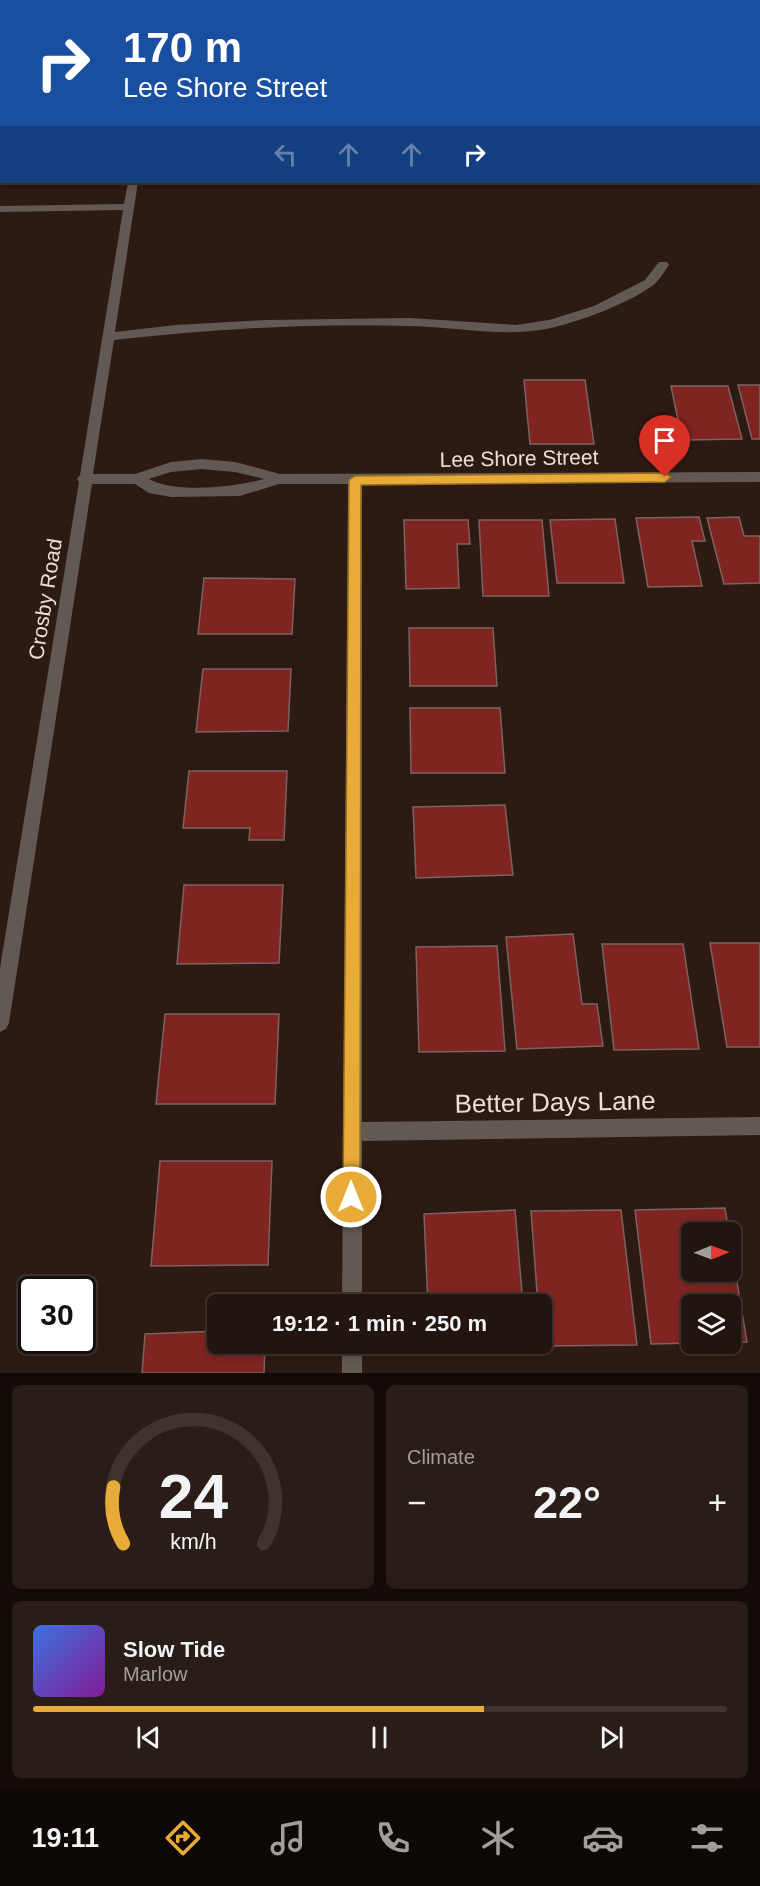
<!DOCTYPE html>
<html lang="en">
<head>
<meta charset="utf-8">
<style>
  body { margin:0; font-family:Arial,sans-serif; background:#2a1d17; color:#f1f3f6; height:100vh; display:flex; flex-direction:column; font-size:22px; white-space:nowrap }
  * { box-sizing:border-box; margin:0 }
  p { font-size:20px; color:#a29e9e }
  .icon { flex:none; width:33px; height:33px; fill:none; stroke:currentColor; stroke-width:2; stroke-linecap:round; stroke-linejoin:round }
  .map { position:relative; height:1373px; overflow:hidden }
  .side { display:flex; flex-direction:column; gap:12px; padding:12px; background:#130b08; flex:1 }
  .side>* { flex:none }
  .hud { position:absolute; left:0px; top:0px; width:760px; height:183px; box-shadow:0 3px 9px #0003,0 0 0 2px #3f332e; background:#1a4fa0; color:#fff; overflow:hidden }
  .needle { width:39px; rotate:89deg }
  .buttons { position:absolute; left:681px; top:1222px; display:grid; gap:12px }
  .buttons a { display:grid; place-items:center; width:60px; height:60px; border-radius:9px; background:#22140e; box-shadow:0 3px 9px #0003,0 0 0 2px #3f332e; font-size:30px }
  .speed { position:absolute; left:18px; top:1276px; display:flex; gap:12px; font-size:30px; font-weight:700; text-align:center }
  .speed>* { display:grid; place-content:center; width:78px; height:78px; border-radius:50%; background:#22140e; box-shadow:0 3px 9px #0003,0 0 0 2px #3f332e; line-height:1 }
  .speed .limit { border:3px solid #111; border-radius:9px; background:#fff; color:#111 }
  .pin { position:absolute; display:grid; place-items:center; width:51px; height:51px; color:#fff; margin:-62px -26px; border-radius:50% 50% 50% 0; rotate:-45deg; box-shadow:0 0 6px #0007 }
  .pin .icon { rotate:45deg }
  .me { position:absolute; width:66px; margin:-33px; rotate:0deg; stroke-linejoin:round; filter:drop-shadow(0 0 4px #0008) }
  .turn { display:flex; align-items:center; gap:21px; height:126px; padding:0 24px; font-size:27px }
  .turn .icon { width:78px; height:78px; stroke-width:2.5 }
  .turn b { display:block; font-size:42px; line-height:51px }
  .lanes { display:flex; align-items:center; height:57px; padding:0 24px; background:#0003; justify-content:center; gap:30px; direction:ltr }
  .lanes .off { opacity:.35 }
  .big { font-size:45px; font-weight:800; line-height:1.1 }
  .side .card { flex:1; display:flex; flex-direction:column; justify-content:center; gap:9px; min-width:0; padding:0 21px; border-radius:9px; background:#2a1d17 }
  .side .dial { align-items:center; gap:0 }
  .dial svg { height:156px; overflow:visible; fill:none; stroke:#3f332e; stroke-width:7; stroke-linecap:round; text-anchor:middle }
  .dial text { fill:#f1f3f6; stroke:none }
  .song { display:flex; align-items:center; gap:18px }
  .cover { width:72px; height:72px; border-radius:9px; background:linear-gradient(135deg,hsl(220 70% 55%),hsl(290 70% 35%)) }
  .played { height:6px; border-radius:3px; background:linear-gradient(90deg,#e8ab37 65%,#3f332e 65%) }
  .keys { display:flex; justify-content:space-around; direction:ltr }
  .heat { display:flex; justify-content:space-between; align-items:center; font-size:33px; direction:ltr }
  .side .tiles { flex:1; display:grid; gap:12px; grid-template-columns:1fr 1fr }
  .card:last-child { grid-column:span 2 }
  .trip { position:absolute; left:207px; top:1294px; width:345px; height:60px; border-radius:9px; background:#22140e; box-shadow:0 3px 9px #0003,0 0 0 2px #3f332e; font-weight:800; line-height:60px; text-align:center }
  .tab-bar { display:flex; height:96px; justify-content:space-around; align-items:center; background:#0e0806; color:#a29e9e }
  .tab-bar .icon { width:42px; height:42px }
  .tab-bar .on { color:#e8ab37 }
  .tab-bar b { font-size:27px; color:#f1f3f6 }
  .map>svg:first-child { display:block }
  .building { fill:#7f2421; stroke:#7c6360; stroke-width:1.5 }
  .lines { fill:none; stroke-linecap:round; stroke-linejoin:round }
  .minor { fill:#625954; fill-rule:evenodd }
  .route { fill:#e8ab37; stroke:#976f24; stroke-width:1.5 }
  .labels { text-anchor:middle; dominant-baseline:central; stroke-width:6; stroke-linejoin:round; paint-order:stroke }
  .street-label { font-size:21px; fill:#ecdfd9; stroke:#2d1b13 }
  .near-street-label { font-size:26px; fill:#ecdfd9; stroke:#2d1b13 }
</style>
</head>
<body>
<div class="map">
<svg width="760" height="1373" viewBox="0 0 760 1373">
  <rect width="100%" height="100%" fill="#2d1b13"/>
  <g class="building">
    <polygon points="494,0 552,0 552,1 494,2"/>
    <polygon points="524,380 585,380 594,444 530,444"/>
    <polygon points="738,385 760,385 760,439 752,439"/>
    <polygon points="671,386 728,386 742,439 682,440"/>
    <polygon points="699,517 705,541 692,541 702,586 648,587 636,518"/>
    <polygon points="739,517 744,536 760,536 760,583 724,584 707,518"/>
    <polygon points="615,519 624,583 557,583 550,520"/>
    <polygon points="404,520 468,520 470,544 457,544 459,588 406,589"/>
    <polygon points="479,520 542,520 549,596 483,596"/>
    <polygon points="204,578 295,579 292,634 198,634"/>
    <polygon points="409,628 493,628 497,686 410,686"/>
    <polygon points="203,669 291,669 288,731 196,732"/>
    <polygon points="410,708 500,708 505,773 411,773"/>
    <polygon points="189,771 287,771 284,840 249,840 250,828 183,828"/>
    <polygon points="505,805 513,875 416,878 413,807"/>
    <polygon points="184,885 283,885 279,963 177,964"/>
    <polygon points="573,934 582,1004 597,1004 603,1046 517,1049 506,937"/>
    <polygon points="710,943 760,943 760,1047 727,1047"/>
    <polygon points="602,944 683,944 699,1049 614,1050"/>
    <polygon points="497,946 505,1051 419,1052 416,947"/>
    <polygon points="165,1014 279,1014 275,1104 156,1104"/>
    <polygon points="160,1161 272,1161 268,1265 151,1266"/>
    <polygon points="725,1208 729,1233 692,1233 692,1272 730,1272 730,1240 747,1342 730,1343 730,1305 692,1305 692,1343 651,1344 635,1210"/>
    <polygon points="515,1210 523,1305 428,1305 424,1214"/>
    <polygon points="621,1210 637,1345 541,1346 542,1305 538,1305 531,1211"/>
    <polygon points="218,1331 218,1344 265,1344 264,1373 142,1373 145,1334"/>
  </g>
  <g class="lines">
    <g class="minor">
      <rect x="158" y="0" width="10" height="2"/>
      <path d="M128 182H138L115 332 176 325 266 320 410 318 516 325 549 320 594 306 645 280 659 262H667L669 265C664 272 658 282 652 286 627 304 581 321 551 328 505 338 457 327 410 326 312 323 212 329 114 340L93 474H135L171 462 202 459 235 462 280 474 760 472V482L362 484V1122L760 1117V1135L362 1141V1305H342L348 484H279L240 496 171 497 149 493 135 484H92L9 1023 6 1029 0 1032V968L79 482 77 479 80 475 123 210 0 212V206L124 204ZM202 469 235 472 264 479C237 487 174 494 149 479L171 472Z"/>
      <rect x="342" y="1344" width="20" height="29"/>
    </g>
  </g>
  <polygon class="route" points="665,473 671,477 665,482 361,485 360,1197 358,1203 351,1206 345,1203 343,1197 349,480 355,476"/>
  <g class="labels">
    <g class="street-label">
      <text transform="translate(519 458) rotate(-1)">Lee Shore Street</text>
      <text transform="translate(45 599) rotate(-81)">Crosby Road</text>
    </g>
    <g class="near-street-label">
      <text transform="translate(555 1102) rotate(-1)">Better Days Lane</text>
    </g>
  </g>
</svg>
<div class="buttons">
<a><svg class="needle" viewBox="-14 -14 28 28"><path d="M0-13l5 13h-10z" fill="#e53935"/><path d="M0 13l5-13h-10z" fill="#a29e9e"/></svg></a>
<a><svg class="icon" aria-label="layers" viewBox="0 0 24 24"><path d="M12 4l9 5-9 5-9-5zM3 14l9 5 9-5"/></svg></a>
</div>
<div class="speed"><div class="limit">30</div></div>
<div class="pin" style="left:665px;top:477px;background:#d93025"><svg class="icon" aria-label="arrive" viewBox="0 0 24 24"><path d="M6 21V4h12l-3 4 3 4H6"/></svg></div>
<svg class="me" style="left:351px;top:1197px" viewBox="-20 -20 40 40"><circle r="17" fill="#e8ab37" stroke="#fff" stroke-width="3"/><path d="M0-11L8 9 0 5-8 9z" fill="#fff"/></svg>
<div class="trip">19:12 · 1 min · 250 m</div>
<div class="hud">
<div class="turn"><svg class="icon" aria-label="right" viewBox="0 0 24 24"><path d="M7 20v-9h11M14 6l5 5-5 5"/></svg><div><b>170 m</b>Lee Shore Street</div></div>
<div class="lanes"><svg class="icon off" aria-label="left" viewBox="0 0 24 24"><path d="M17 20v-9H6M10 6l-5 5 5 5"/></svg><svg class="icon off" aria-label="ahead" viewBox="0 0 24 24"><path d="M12 20V5M6 11l6-6 6 6"/></svg><svg class="icon off" aria-label="ahead" viewBox="0 0 24 24"><path d="M12 20V5M6 11l6-6 6 6"/></svg><svg class="icon" aria-label="right" viewBox="0 0 24 24"><path d="M7 20v-9h11M14 6l5 5-5 5"/></svg></div>
</div>
</div>
<section class="side">
<div class="tiles">
<div class="card dial"><svg viewBox="0 0 100 80">
<path d="M14 69A42 42 0 1 1 86 69"/>
<path d="M14 69A42 42 0 0 1 9 40" stroke="#e8ab37"/>
<text x="50" y="56" font-size="32" font-weight="700">24</text>
<text x="50" y="72" font-size="11">km/h</text>
</svg></div>
<div class="card"><p>Climate</p>
<div class="heat"><a>−</a><b class="big">22°</b><a>+</a></div>
</div>
<div class="card">
<div class="song"><i class="cover"></i><div><b>Slow Tide</b><p>Marlow</p></div></div>
<div class="played"></div>
<div class="keys"><svg class="icon" aria-label="previous" viewBox="0 0 24 24"><path d="M18 5L8 12l10 7zM5 5v14"/></svg><svg class="icon" aria-label="pause" viewBox="0 0 24 24"><path d="M8 5v14M16 5v14"/></svg><svg class="icon" aria-label="next" viewBox="0 0 24 24"><path d="M6 5l10 7-10 7zM19 5v14"/></svg></div>
</div>
</div>
</section>
<nav class="tab-bar">
<b>19:11</b>
<svg class="icon on" aria-label="directions" viewBox="0 0 24 24"><path d="M12 3l9 9-9 9-9-9zM9 14v-3h6M13 9l2 2-2 2"/></svg>
<svg class="icon" aria-label="music" viewBox="0 0 24 24"><path d="M9 18V5l10-2v13"/><circle cx="6" cy="18" r="3"/><circle cx="16" cy="16" r="3"/></svg>
<svg class="icon" aria-label="phone" viewBox="0 0 24 24"><path d="M5 4h4l2 5-3 2q2 4 5 5l2-3 5 2v4C11 20 4 13 5 4z"/></svg>
<svg class="icon" aria-label="climate" viewBox="0 0 24 24"><path d="M12 3v18M4 7l16 10M4 17L20 7"/></svg>
<svg class="icon" aria-label="car" viewBox="0 0 24 24"><path d="M5 17H2v-5l4-1 3-4h7l3 4 3 1v5h-3M9 17h6M6 11h13"/><circle cx="7" cy="17" r="2"/><circle cx="17" cy="17" r="2"/></svg>
<svg class="icon" aria-label="filters" viewBox="0 0 24 24"><path d="M4 7h16M4 17h16"/><circle cx="9" cy="7" r="2"/><circle cx="15" cy="17" r="2"/></svg>
</nav>
</body>
</html>
